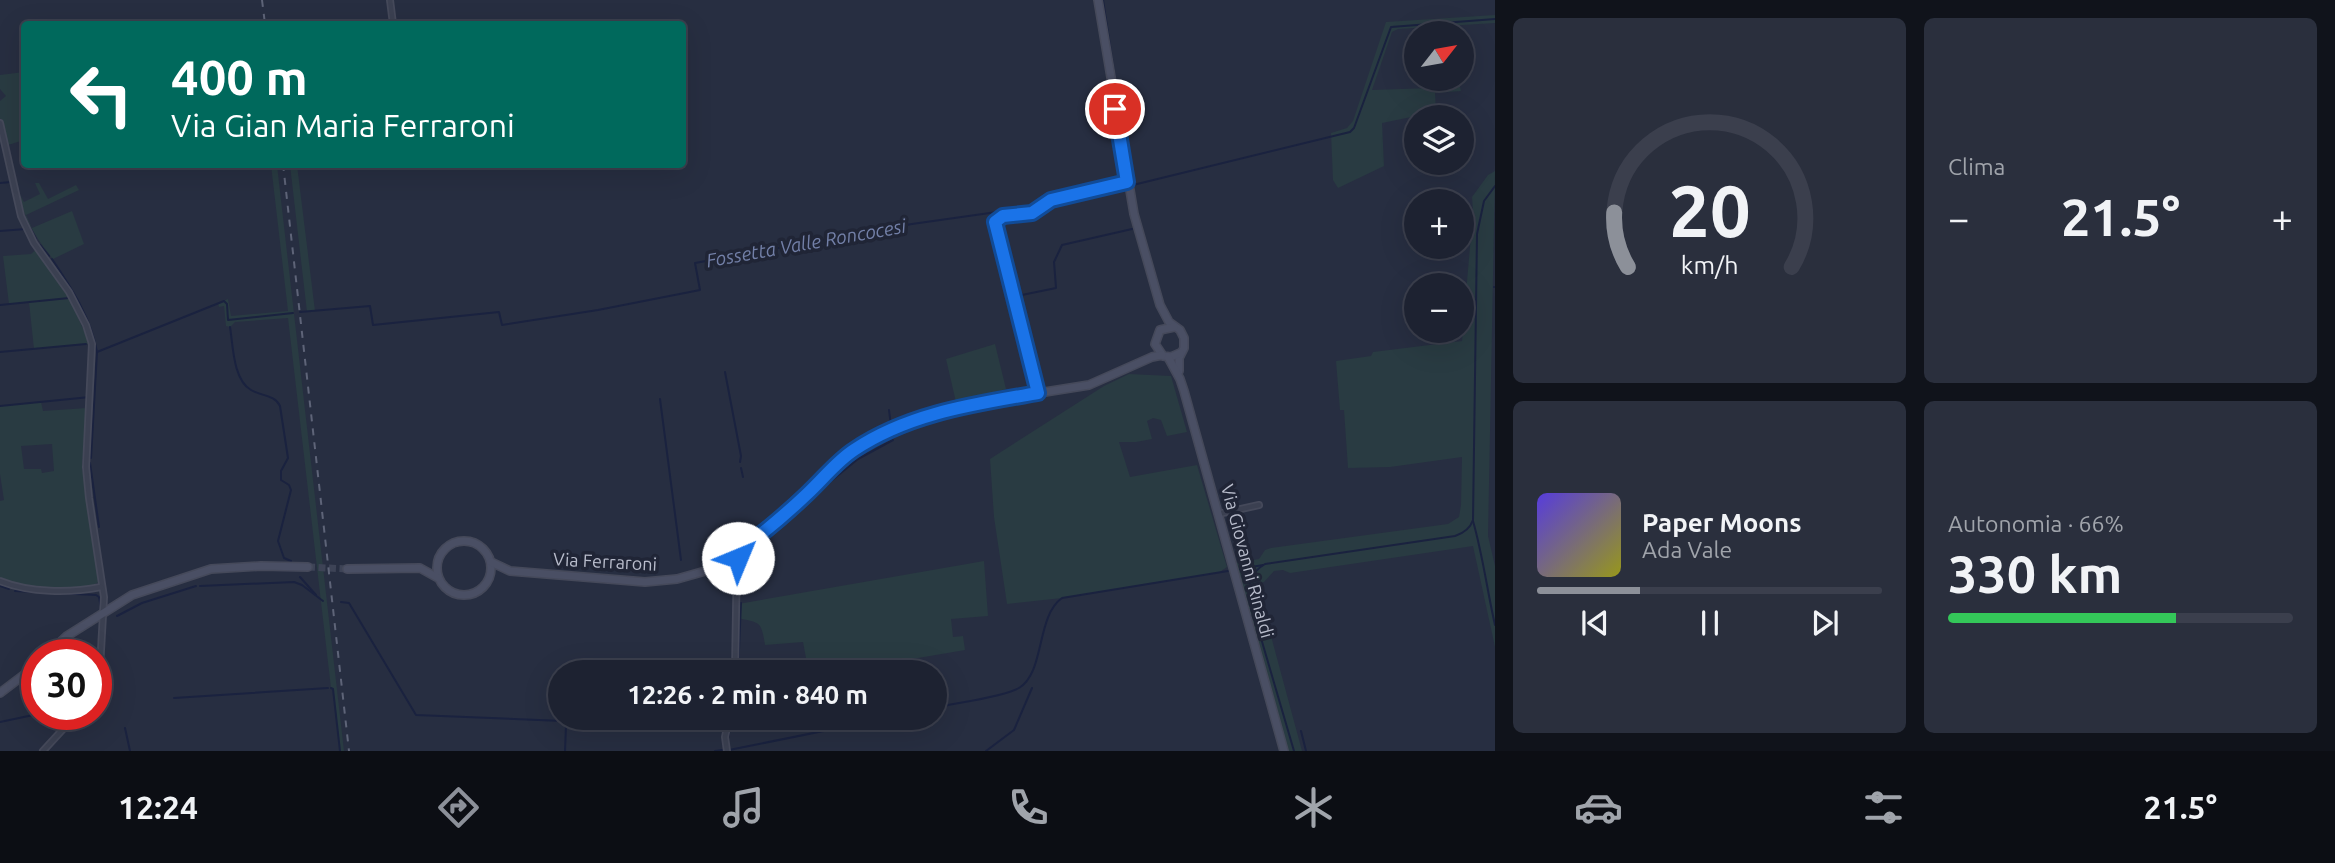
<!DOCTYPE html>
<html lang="it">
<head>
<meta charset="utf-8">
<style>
  body { margin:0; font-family:Ubuntu,sans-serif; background:#2a2f3d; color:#f1f3f6; height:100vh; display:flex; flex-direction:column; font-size:26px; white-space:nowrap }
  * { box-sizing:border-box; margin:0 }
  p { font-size:23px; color:#a0a4ab }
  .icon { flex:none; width:38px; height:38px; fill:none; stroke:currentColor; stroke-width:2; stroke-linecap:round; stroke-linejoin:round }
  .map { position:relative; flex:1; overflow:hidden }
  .details { display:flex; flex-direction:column; gap:18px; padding:18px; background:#10131b; width:840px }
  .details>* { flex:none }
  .top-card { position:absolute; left:21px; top:21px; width:665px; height:147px; border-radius:7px; box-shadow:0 7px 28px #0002,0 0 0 2px #3b3f4d; background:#00695c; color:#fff; overflow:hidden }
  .needle { width:46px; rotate:59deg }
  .tools { position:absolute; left:1404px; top:21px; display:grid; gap:14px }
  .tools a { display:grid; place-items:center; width:70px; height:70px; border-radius:50%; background:#1d2231; box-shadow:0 7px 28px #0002,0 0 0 2px #3b3f4d; font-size:35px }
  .speed { position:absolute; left:21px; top:639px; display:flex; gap:14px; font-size:35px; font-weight:700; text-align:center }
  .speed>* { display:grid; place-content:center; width:91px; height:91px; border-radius:50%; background:#1d2231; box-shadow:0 7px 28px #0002,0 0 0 2px #3b3f4d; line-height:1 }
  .speed .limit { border:10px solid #d22; background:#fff; color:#111 }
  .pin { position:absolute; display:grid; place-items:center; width:60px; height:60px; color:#fff; margin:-30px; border:4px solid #fff; border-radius:50%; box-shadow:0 2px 7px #0007 }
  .me { position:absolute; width:77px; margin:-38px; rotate:45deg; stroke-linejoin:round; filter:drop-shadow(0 0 5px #0008) }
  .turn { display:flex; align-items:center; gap:24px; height:147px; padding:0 35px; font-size:32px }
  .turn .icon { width:91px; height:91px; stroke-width:2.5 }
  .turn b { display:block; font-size:49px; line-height:60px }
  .big { font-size:52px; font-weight:600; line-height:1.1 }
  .details .card { flex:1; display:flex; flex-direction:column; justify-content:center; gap:10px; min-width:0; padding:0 24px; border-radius:10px; background:#2a2f3d }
  .details .dial { align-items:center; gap:0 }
  .dial svg { height:182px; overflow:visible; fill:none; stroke:#3b3f4d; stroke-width:7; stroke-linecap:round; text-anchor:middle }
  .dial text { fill:#f1f3f6; stroke:none }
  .song { display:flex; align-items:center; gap:21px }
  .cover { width:84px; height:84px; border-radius:10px; background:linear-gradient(135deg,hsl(250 70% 55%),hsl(60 70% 35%)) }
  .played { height:7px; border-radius:4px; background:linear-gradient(90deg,#8c9099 30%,#3b3f4d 30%) }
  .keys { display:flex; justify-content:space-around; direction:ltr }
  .heat { display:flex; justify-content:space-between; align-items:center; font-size:38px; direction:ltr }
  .charge { height:10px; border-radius:5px; background:linear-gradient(90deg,#34c759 66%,#3b3f4d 0) }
  .details .tiles { flex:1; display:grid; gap:18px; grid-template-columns:repeat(2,1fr) }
  .trip { position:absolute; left:548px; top:660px; width:399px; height:70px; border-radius:35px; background:#1d2231; box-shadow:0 7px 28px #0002,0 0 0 2px #3b3f4d; font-weight:600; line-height:70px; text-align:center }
  .menu { display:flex; height:112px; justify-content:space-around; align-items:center; background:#0c0e14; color:#a0a4ab }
  .menu .icon { width:49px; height:49px }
  .menu .active { color:#8c9099 }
  .menu b { font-size:32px; color:#f1f3f6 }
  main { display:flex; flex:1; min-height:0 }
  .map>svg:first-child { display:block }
  .green { fill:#293b42; fill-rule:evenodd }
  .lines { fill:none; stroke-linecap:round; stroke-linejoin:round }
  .stream { stroke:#1a223f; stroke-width:2 }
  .secondary-tunnel { stroke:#3d4356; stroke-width:7; stroke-dasharray:7 3.5; stroke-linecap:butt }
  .street-casing { stroke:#45495a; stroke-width:8 }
  .secondary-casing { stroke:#45495a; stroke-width:10 }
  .street { stroke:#3b4051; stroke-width:4.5 }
  .secondary { stroke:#4a4f64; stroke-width:7 }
  .rail { stroke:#5e6478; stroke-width:2; stroke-dasharray:7 7; stroke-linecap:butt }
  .route-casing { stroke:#114b97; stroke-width:18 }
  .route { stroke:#1a73e8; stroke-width:12 }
  .labels { text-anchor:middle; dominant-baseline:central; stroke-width:7; stroke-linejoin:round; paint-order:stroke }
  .street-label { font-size:18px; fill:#b8bccb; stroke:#202536 }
  .water-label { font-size:19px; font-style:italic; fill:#7380a8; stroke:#202536 }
</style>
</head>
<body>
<main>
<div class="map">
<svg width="1495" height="751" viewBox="0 0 1495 751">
  <rect width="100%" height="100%" fill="#272e41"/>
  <g class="green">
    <polygon points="1495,15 1495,23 1398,29 1392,32 1372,90 1460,87 1461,91 1435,93 1436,112 1382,123 1384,166 1338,188 1333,180 1331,133 1347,128 1353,121 1386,22"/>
    <polygon points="24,72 24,140 5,146 3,136 0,136 0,101 6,96 0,89 0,75"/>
    <polygon points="271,165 277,165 344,751 340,751 333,689 331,688 288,318 235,322 230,327 226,326 224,306 219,307 218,303 228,299 231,316 288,311"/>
    <polygon points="290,165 297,165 315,311 307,312"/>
    <polygon points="1495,171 1488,536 1495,566 1495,647 1473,546 1290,573 1283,570 1274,571 1264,582 1257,584 1302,751 1288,751 1235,563 1259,559 1265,550 1271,548 1448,524 1459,517 1461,505 1462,457 1390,467 1348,468 1344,410 1340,410 1336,361 1371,356 1373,352 1462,341 1473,211 1472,197 1488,175"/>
    <path d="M35 183H39L48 199 76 185 79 190 26 215 32 228 72 211 84 244 53 259C34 236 24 217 16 188L24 202 40 194Z"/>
    <polygon points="38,248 69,292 69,298 90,344 34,349 29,302 9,304 3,256 31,254"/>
    <polygon points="995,344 1006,389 956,402 946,359"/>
    <polygon points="1129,374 1171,376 1187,432 1167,436 1161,420 1153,418 1147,421 1152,439 1136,442 1119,442 1130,477 1197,465 1227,567 1218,573 1062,598 1007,604 994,517 990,459 1104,386"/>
    <path d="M41 402 43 411 87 408V453L83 454 82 467 100 580C86 599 21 585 0 579V501L4 500 0 474V406ZM52 444 54 471 42 473 41 469H24L21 446Z"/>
    <path d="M984 561 988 616 951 619 953 637 963 636 965 650 836 672H775L774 662 806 658 803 642 765 645C761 621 761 623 737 618L738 604Z"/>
  </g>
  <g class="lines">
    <g class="stream">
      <polyline points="1103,0 1116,85"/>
      <polyline points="0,183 11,182"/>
      <polyline points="1133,185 1350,132 1354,128 1391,27 1495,19"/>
      <polyline points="1045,206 1119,189"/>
      <polyline points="26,221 36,239"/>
      <polyline points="0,231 26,229"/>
      <polyline points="40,245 49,256"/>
      <path d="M52 259C71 287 91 318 97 352L91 458"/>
      <polyline points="1494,287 1495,287"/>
      <polyline points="1017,296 1056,288 1054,262 1062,245 1132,229"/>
      <polyline points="0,305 69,298"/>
      <polyline points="300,312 370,306 373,325 499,312 502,325 598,310 700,290 695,263 912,224 1040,206"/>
      <path d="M230 327C233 345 233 380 251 390 261 396 275 395 280 406L288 458 281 471V480L289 485 291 490 278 541 284 558 291 561"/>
      <polyline points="0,352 86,344"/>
      <polyline points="97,352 224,301 227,304 228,320 293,313"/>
      <polyline points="725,372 741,456 740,462"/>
      <polyline points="660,399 681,560"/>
      <polyline points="0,406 90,397"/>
      <polyline points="889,410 891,426"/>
      <polyline points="90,463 99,527"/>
      <polyline points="741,468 743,477"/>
      <path d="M1473 521C1483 556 1487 590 1495 625"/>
      <polyline points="776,526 858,459 893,440"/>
      <polyline points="746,552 769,532"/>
      <polyline points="1240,569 1263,565"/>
      <polyline points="300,577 316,595"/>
      <polyline points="0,586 9,589"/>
      <polyline points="200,586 294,582 302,585 323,601"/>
      <polyline points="15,591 96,595 99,597 101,608"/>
      <polyline points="341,602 349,603 416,715 563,721 566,726 565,751"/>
      <polyline points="117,616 142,603 196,586"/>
      <polyline points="738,672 741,603"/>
      <polyline points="96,680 100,627"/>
      <polyline points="331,688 333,689 340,751"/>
      <polyline points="174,698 328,688"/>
      <path d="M934 708C955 703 1003 697 1019 688 1045 673 1036 616 1062 598L1228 571"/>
      <polyline points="0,722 38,714"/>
      <polyline points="125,728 130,751"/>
      <polyline points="1301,731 1306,751"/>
      <polyline points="728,738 732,718"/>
      <polyline points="729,750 888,718"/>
      <polyline points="715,751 722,750"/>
      <polyline points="986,751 1014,730 1032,688"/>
      <path d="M1294 751 1251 604C1248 586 1248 574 1265 564L1455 536C1464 533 1470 529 1473 520L1477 234 1484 201 1495 186"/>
    </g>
    <polyline class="secondary-tunnel" points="308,567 347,569"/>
    <defs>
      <g id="street">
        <polyline points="390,0 393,24"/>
        <polyline points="0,123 21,216 34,243 69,292 86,325 92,344 86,467 89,498 104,597 99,685 96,692"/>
        <polyline points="1039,393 995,222 1003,216 1034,212 1051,200 1127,182"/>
        <polyline points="1218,514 1259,505"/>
        <path d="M0 581C30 593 70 593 101 587"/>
        <polyline points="735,672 737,553"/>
        <polyline points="43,751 77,714"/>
        <polyline points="727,751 725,737 729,718"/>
      </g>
      <g id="secondary">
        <polyline points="1098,0 1134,214 1160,305 1169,322 1180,330 1184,338 1184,348 1179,358 1179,371"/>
        <polyline points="1174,327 1160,330 1155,344 1163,356 1171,357 1180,353"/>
        <polyline points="1168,357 1180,379 1184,391 1284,751"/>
        <circle cx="464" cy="568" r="27"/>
        <polyline points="491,562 510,571 645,582 677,579 716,568 772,526 846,456 877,437 923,416 976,403 1089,385 1152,357 1162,355"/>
        <polyline points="347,569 420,568 438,578"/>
        <polyline points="48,654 67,636 132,595 211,569 261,566 308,567"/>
        <polyline points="0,693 37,665"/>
      </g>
    </defs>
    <use href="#street" class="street-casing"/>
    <use href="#secondary" class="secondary-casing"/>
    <use href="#street" class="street"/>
    <use href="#secondary" class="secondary"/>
    <g class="rail">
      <polyline points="262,0 265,24"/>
      <polyline points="283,164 349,751"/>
    </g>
  </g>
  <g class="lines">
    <defs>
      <path id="route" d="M738 558 737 553C762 534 785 515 807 494 823 479 837 461 854 450 909 413 975 404 1038 393L995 222 1003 216 1032 213 1051 200 1127 182 1115 109"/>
    </defs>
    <use href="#route" class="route-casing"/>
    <use href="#route" class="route"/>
  </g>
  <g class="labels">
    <g class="street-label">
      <text transform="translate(605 561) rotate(3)">Via Ferraroni</text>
      <text transform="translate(1248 561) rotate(75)">Via Giovanni Rinaldi</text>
    </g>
    <g class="water-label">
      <text transform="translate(806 243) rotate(-10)">Fossetta Valle Roncocesi</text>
    </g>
  </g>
</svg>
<div class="tools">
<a><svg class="needle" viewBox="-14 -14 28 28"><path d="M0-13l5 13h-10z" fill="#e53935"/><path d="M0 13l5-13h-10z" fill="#a0a4ab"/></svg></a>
<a><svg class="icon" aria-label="layers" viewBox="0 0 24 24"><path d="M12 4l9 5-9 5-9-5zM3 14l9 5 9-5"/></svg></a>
<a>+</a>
<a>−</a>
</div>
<div class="speed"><div class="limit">30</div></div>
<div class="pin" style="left:1115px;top:109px;background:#d93025"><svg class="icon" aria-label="arrive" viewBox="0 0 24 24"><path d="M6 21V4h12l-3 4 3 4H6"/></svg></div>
<svg class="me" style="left:738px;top:558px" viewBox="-20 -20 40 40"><circle r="19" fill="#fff"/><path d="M0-13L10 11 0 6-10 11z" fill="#1a73e8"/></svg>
<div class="trip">12:26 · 2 min · 840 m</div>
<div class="top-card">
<div class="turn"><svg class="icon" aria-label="left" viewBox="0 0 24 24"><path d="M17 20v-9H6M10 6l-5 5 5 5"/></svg><div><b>400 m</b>Via Gian Maria Ferraroni</div></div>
</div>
</div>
<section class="details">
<div class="tiles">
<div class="card dial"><svg viewBox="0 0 100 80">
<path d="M14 69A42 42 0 1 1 86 69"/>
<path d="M14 69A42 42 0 0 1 8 45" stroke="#8c9099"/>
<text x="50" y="56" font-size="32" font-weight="700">20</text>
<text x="50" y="72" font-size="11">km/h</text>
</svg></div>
<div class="card"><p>Clima</p>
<div class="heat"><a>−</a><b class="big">21.5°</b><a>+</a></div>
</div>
<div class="card">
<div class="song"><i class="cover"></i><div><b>Paper Moons</b><p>Ada Vale</p></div></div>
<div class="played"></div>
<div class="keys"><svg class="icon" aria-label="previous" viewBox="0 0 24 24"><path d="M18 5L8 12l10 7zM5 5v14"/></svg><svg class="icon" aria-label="pause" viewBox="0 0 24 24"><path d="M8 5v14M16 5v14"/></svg><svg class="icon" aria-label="next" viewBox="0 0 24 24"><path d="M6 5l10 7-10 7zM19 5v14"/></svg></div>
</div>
<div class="card"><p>Autonomia · 66%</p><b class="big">330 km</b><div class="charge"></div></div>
</div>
</section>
</main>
<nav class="menu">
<b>12:24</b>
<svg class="icon active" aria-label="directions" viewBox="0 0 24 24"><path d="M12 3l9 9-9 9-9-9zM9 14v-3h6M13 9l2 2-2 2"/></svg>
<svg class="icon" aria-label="music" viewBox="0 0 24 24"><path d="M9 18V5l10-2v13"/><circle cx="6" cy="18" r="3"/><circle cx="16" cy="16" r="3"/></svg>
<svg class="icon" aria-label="phone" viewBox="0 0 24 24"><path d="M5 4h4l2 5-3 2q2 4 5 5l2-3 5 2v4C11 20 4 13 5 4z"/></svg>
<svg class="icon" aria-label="climate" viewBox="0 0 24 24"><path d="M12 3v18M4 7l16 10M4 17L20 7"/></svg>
<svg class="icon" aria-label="car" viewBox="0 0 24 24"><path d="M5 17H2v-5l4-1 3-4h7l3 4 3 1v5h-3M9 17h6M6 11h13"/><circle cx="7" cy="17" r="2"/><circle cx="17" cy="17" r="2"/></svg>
<svg class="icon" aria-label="filters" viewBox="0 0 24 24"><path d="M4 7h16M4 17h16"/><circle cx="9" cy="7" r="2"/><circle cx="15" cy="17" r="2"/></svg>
<b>21.5°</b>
</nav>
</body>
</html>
